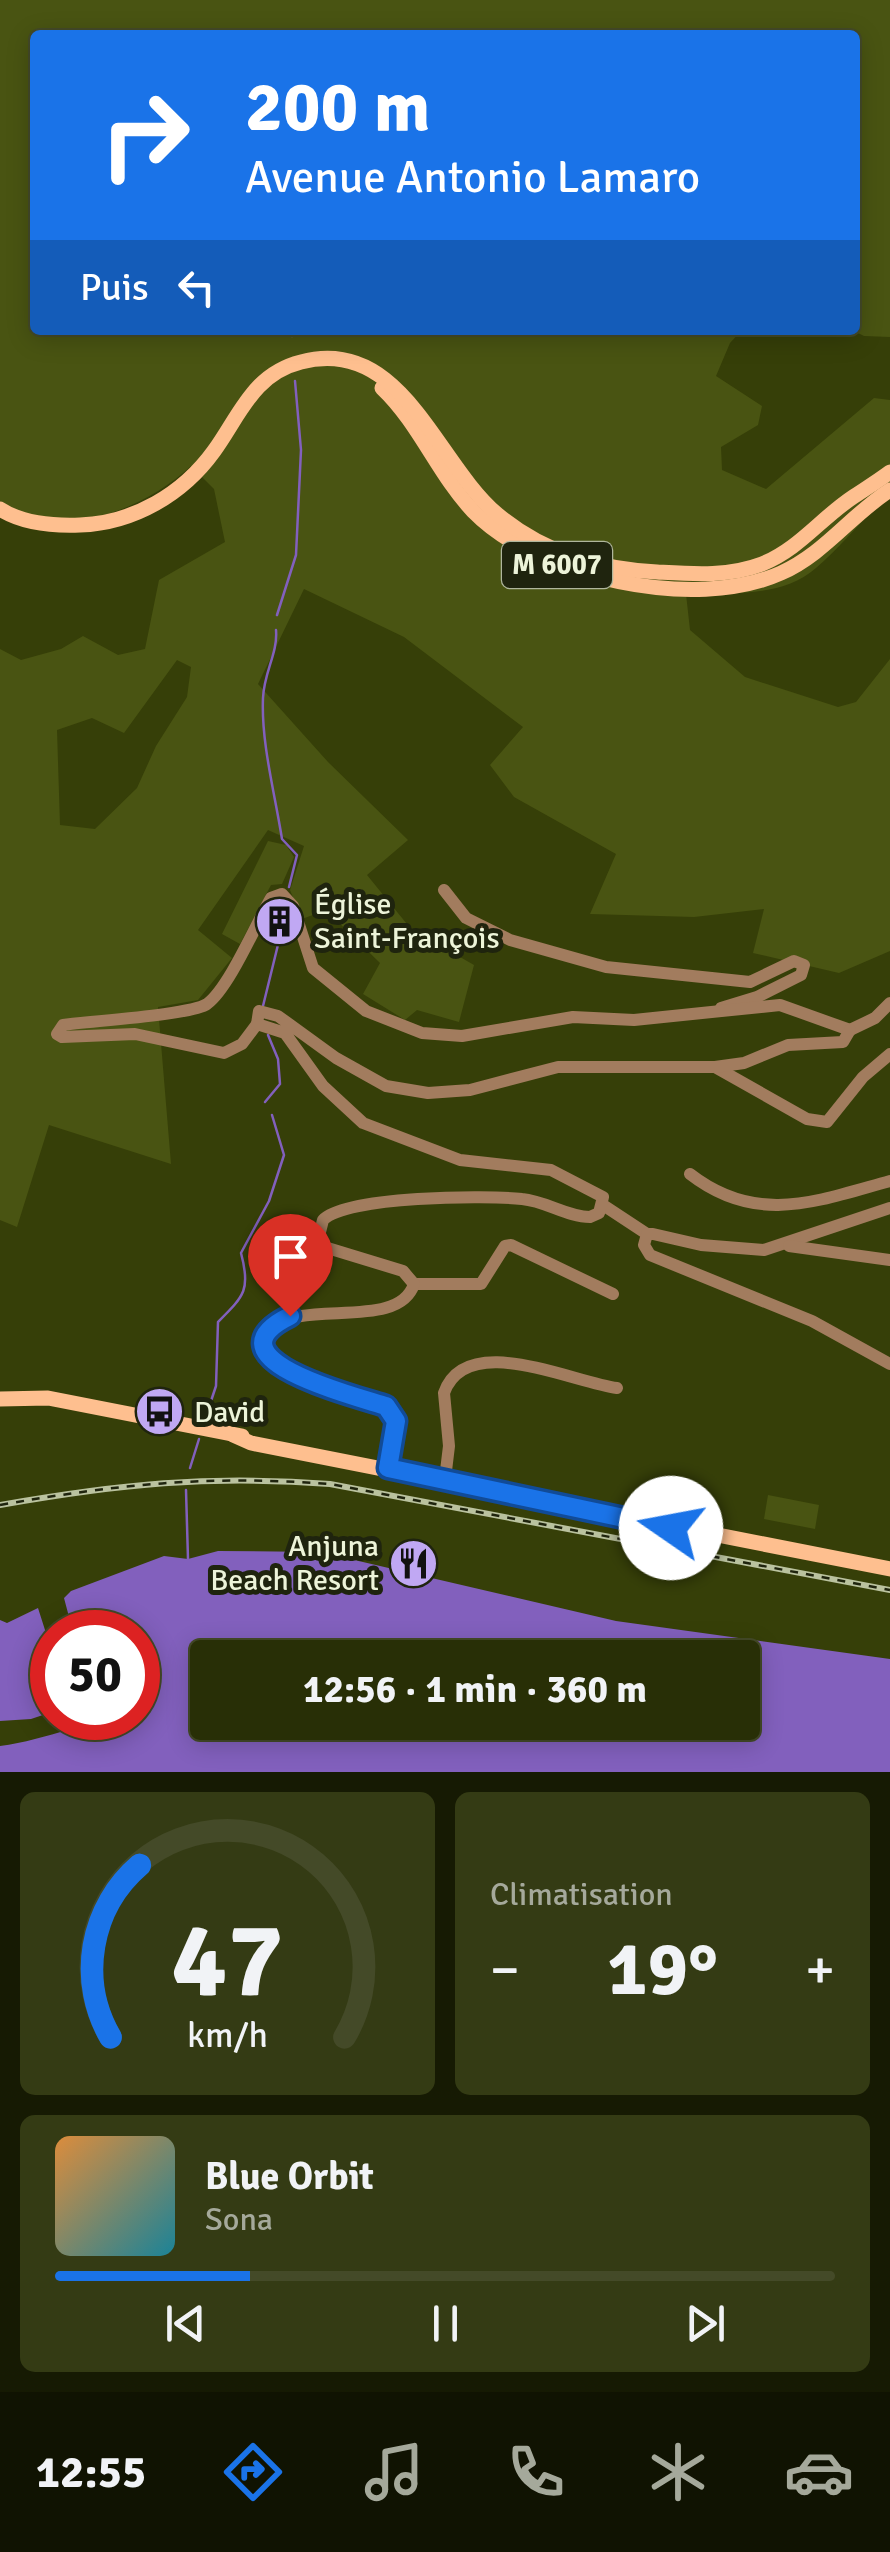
<!DOCTYPE html>
<html lang="fr">
<head>
<meta charset="utf-8">
<style>
  body { margin:0; font-family:Signika,sans-serif; background:#343b14; color:#f1f3f6; height:100vh; display:flex; flex-direction:column; font-size:38px; white-space:nowrap }
  * { box-sizing:border-box; margin:0 }
  p { font-size:32px; color:#a5a99b }
  .icon { flex:none; width:55px; height:55px; fill:none; stroke:currentColor; stroke-width:2; stroke-linecap:round; stroke-linejoin:round }
  .map { position:relative; height:1772px; overflow:hidden }
  .details { display:flex; flex-direction:column; gap:20px; padding:20px; background:#161a03; flex:1 }
  .details>* { flex:none }
  .top-card { position:absolute; left:30px; top:30px; width:830px; height:305px; border-radius:10px; box-shadow:0 5px 25px #0003,0 0 0 2px #444a28; background:#1a73e8; color:#fff; overflow:hidden }
  .speed { position:absolute; left:30px; top:1610px; display:flex; gap:20px; font-size:50px; font-weight:700; text-align:center }
  .speed>* { display:grid; place-content:center; width:130px; height:130px; border-radius:50%; background:#282f06; box-shadow:0 5px 25px #0003,0 0 0 2px #444a28; line-height:1 }
  .speed .limit { border:15px solid #d22; background:#fff; color:#111 }
  .pin { position:absolute; display:grid; place-items:center; width:85px; height:85px; color:#fff; margin:-102px -42px; border-radius:50% 50% 50% 0; rotate:-45deg; box-shadow:0 0 10px #0007 }
  .pin .icon { rotate:45deg }
  .me { position:absolute; width:110px; margin:-55px; rotate:282deg; stroke-linejoin:round; filter:drop-shadow(0 0 8px #0008) }
  .turn { display:flex; align-items:center; gap:35px; height:210px; padding:0 50px; font-size:45px }
  .turn .icon { width:130px; height:130px; stroke-width:2.5 }
  .turn b { display:block; font-size:70px; line-height:85px }
  .then { display:flex; align-items:center; height:95px; padding:0 50px; background:#0003; gap:20px; font-size:38px }
  .big { font-size:75px; font-weight:800; line-height:1.1 }
  .details .tile { flex:1; display:flex; flex-direction:column; justify-content:center; gap:15px; min-width:0; padding:0 35px; border-radius:15px; background:#343b14 }
  .details .dial { align-items:center; gap:0 }
  .dial svg { height:260px; overflow:visible; fill:none; stroke:#444a28; stroke-width:7; stroke-linecap:round; text-anchor:middle }
  .dial text { fill:#f1f3f6; stroke:none }
  .song { display:flex; align-items:center; gap:30px }
  .cover { width:120px; height:120px; border-radius:15px; background:linear-gradient(135deg,hsl(30 70% 55%),hsl(190 70% 35%)) }
  .played { height:10px; border-radius:5px; background:linear-gradient(90deg,#1a73e8 25%,#444a28 25%) }
  .keys { display:flex; justify-content:space-around; direction:ltr }
  .heat { display:flex; justify-content:space-between; align-items:center; font-size:55px; direction:ltr }
  .details .tiles { flex:1; display:grid; gap:20px; grid-template-columns:1fr 1fr }
  .tile:last-child { grid-column:span 2 }
  .trip { position:absolute; left:190px; top:1640px; width:570px; height:100px; border-radius:10px; background:#282f06; box-shadow:0 5px 25px #0003,0 0 0 2px #444a28; font-weight:800; line-height:100px; text-align:center }
  .tabs { display:flex; height:160px; justify-content:space-around; align-items:center; background:#101302; color:#a5a99b }
  .tabs .icon { width:70px; height:70px }
  .tabs .current { color:#1a73e8 }
  .tabs b { font-size:45px; color:#f1f3f6 }
  .map>svg:first-child { display:block }
  .green { fill:#495412; fill-rule:evenodd }
  .water { fill:#8260bd; fill-rule:evenodd }
  .lines { fill:none; stroke-linecap:round; stroke-linejoin:round }
  .stream { stroke:#8260bd; stroke-width:2.5 }
  .minor { stroke:#a27c5e; stroke-width:12 }
  .major { stroke:#febf8f; stroke-width:15 }
  .rail-casing { stroke:#bac29f; stroke-width:6 }
  .rail { stroke:#1f240e; stroke-width:2.5; stroke-dasharray:8; stroke-linecap:butt }
  .route-casing { stroke:#114b97; stroke-width:25 }
  .route { stroke:#1a73e8; stroke-width:18 }
  .labels { text-anchor:middle; dominant-baseline:central; stroke-width:10; stroke-linejoin:round; paint-order:stroke }
  .shield { fill:#1f240e; stroke:#afb69c; stroke-width:2.5 }
  .shield-label { font-size:28px; font-weight:bold; fill:#edf4d9 }
  .poi-label { font-size:30px; fill:#edf4d9; stroke:#1f240e; text-anchor:start }
</style>
</head>
<body>
<div class="map">
<svg width="890" height="1772" viewBox="0 0 890 1772">
  <rect width="100%" height="100%" fill="#363f08"/>
  <g class="green">
    <path d="M0 0H890V337L864 336 852 330 855 35H35V330H742L730 343 716 376 762 406 758 425 721 447 722 470 766 489 874 398 890 400V496C863 517 842 546 816 568 780 599 729 592 686 594L690 630 745 677 838 707 856 702 890 659V951L839 973 753 953 764 909 694 917 590 914 616 854 514 797 490 765 523 727 404 637 304 589 258 684 328 762 408 840 367 875 411 929 474 965 459 1022 417 1010 405 1020 363 994 380 963 326 910 302 919 290 890 304 846 268 830 198 930 232 958 198 1000 158 1007 171 1164 49 1125 17 1227 0 1220V649L21 660 61 649 83 636 118 655 145 649 159 580 225 542 214 489 191 466C142 511 62 542 0 502ZM177 660 191 667 187 697 156 746 137 788 95 829 60 825 57 730 92 718 124 733Z"/>
    <polygon points="268,841 286,845 294,857 282,884 271,885 240,944 222,934"/>
    <polygon points="768,1495 819,1505 815,1529 764,1519"/>
  </g>
  <g class="water">
    <path d="M218 1551 320 1552 616 1621 890 1659V1772H0V1746C48 1740 90 1718 138 1718V1632H73L64 1598 71 1591 164 1556 188 1559ZM208 1658H742V1722H208Z"/>
    <polygon points="38,1608 52,1652 52,1712 31,1719 0,1721 0,1620 7,1623"/>
  </g>
  <g class="lines">
    <g class="stream">
      <polyline points="292,330 292,336"/>
      <polyline points="277,615 296,555 301,450 295,381"/>
      <path d="M276 630C278 653 264 672 263 698 261 743 275 794 282 839L297 855 289 887"/>
      <polyline points="263,1006 287,908"/>
      <polyline points="265,1102 280,1084 278,1059 268,1035"/>
      <path d="M206 1416 216 1386 218 1322C244 1296 251 1290 241 1253L269 1201 284 1155 272 1115"/>
      <polyline points="190,1468 199,1439"/>
      <polyline points="186,1490 188,1559"/>
    </g>
    <g class="minor">
      <polyline points="444,890 466,918 510,940 606,967 750,982 794,961 804,965 801,975 757,997 721,1008"/>
      <path d="M257 1024 242 1044 224 1053 135 1034 62 1037 57 1034 63 1025C90 1021 191 1015 207 1004 229 988 256 924 271 898L282 894 293 906 313 968 366 1011 422 1033 462 1036 573 1017 634 1020 780 1005 850 1030"/>
      <polyline points="850,1030 875,1018 890,1003"/>
      <polyline points="715,1067 807,1119 827,1122 863,1077 890,1054"/>
      <path d="M690 1174C757 1226 817 1201 890 1181"/>
      <polyline points="603,1205 647,1234"/>
      <polyline points="890,1208 764,1250 701,1245 653,1234 647,1234 644,1245 650,1255 812,1321 890,1364"/>
      <polyline points="789,1246 890,1260"/>
      <polyline points="414,1284 481,1284 505,1246 511,1245 613,1294"/>
      <path d="M388 1468 396 1421C384 1384 289 1394 266 1350L270 1328C304 1299 399 1331 414 1284L403 1271 321 1246 318 1240 323 1220C345 1196 487 1195 522 1199 546 1201 567 1217 590 1217L599 1213 603 1197 551 1170 460 1160 363 1123 323 1086 285 1033 257 1024 259 1011 278 1016 336 1058 386 1086 428 1093 470 1090 558 1067H715L744 1063 788 1045 843 1042 850 1030"/>
      <path d="M445 1479 449 1446 444 1393C466 1331 569 1381 617 1388"/>
    </g>
    <g class="major">
      <path d="M382 388C419 423 438 474 473 511 538 578 695 612 781 573 824 554 851 515 890 490"/>
      <path d="M0 509C23 524 53 526 80 525 134 523 183 494 214 451 240 415 253 374 301 362 402 335 436 463 497 514 542 552 599 569 657 572 692 574 728 577 762 564 799 549 820 519 853 497 865 489 878 481 890 472"/>
      <polyline points="0,1399 48,1398 242,1436"/>
      <polyline points="233,1435 251,1443 890,1569"/>
    </g>
    <defs>
      <path id="rail" d="M0 1505C120 1484 207 1475 330 1484L890 1590"/>
    </defs>
    <use href="#rail" class="rail-casing"/>
    <use href="#rail" class="rail"/>
  </g>
  <g class="lines">
    <defs>
      <path id="route" d="M290 1316C201 1359 359 1397 386 1406L396 1421 388 1468 671 1528"/>
    </defs>
    <use href="#route" class="route-casing"/>
    <use href="#route" class="route"/>
  </g>
  <defs>
    <symbol id="building-disc" viewBox="-11 -11 22 22"><circle r="9.5" fill="#c0a8f3" stroke="#1f240e"/><path d="M-4-6H4V6H1V3H-1V6H-4ZM-2.5-4.3h1.7v1.8h-1.7ZM.8-4.3h1.7v1.8H.8ZM-2.5-1h1.7V.8h-1.7ZM.8-1h1.7V.8H.8Z" fill="#111"/></symbol>
    <symbol id="bus-disc" viewBox="-11 -11 22 22"><circle r="9.5" fill="#c0a8f3" stroke="#1f240e"/><path d="M-5-6H5V4H4V6H2V4H-2V6H-4V4H-5ZM-3.5-4V0h7V-4ZM-3.5 1.2v1.5H-2V1.2ZM2 1.2v1.5H3.5V1.2Z" fill="#111"/></symbol>
    <symbol id="restaurant-disc" viewBox="-11 -11 22 22"><circle r="9.5" fill="#c0a8f3" stroke="#1f240e"/><path d="M-5-6h1v4h1v-4h1v4h1v-4h1v5L-1.5 .5V6h-2V.5L-5-1ZM5-6V6H3V1.5H1.5Q1.5-4 5-6Z" fill="#111"/></symbol>
  </defs>
  <g fill-rule="evenodd">
    <use href="#building-disc" x="252" y="894" width="55" height="55"/>
    <use href="#bus-disc" x="132" y="1384" width="55" height="55"/>
    <use href="#restaurant-disc" x="386" y="1536" width="55" height="55"/>
  </g>
  <g class="labels">
    <rect class="shield" x="502" y="542" width="110" height="46" rx="8"/>
    <g class="shield-label">
      <text x="557" y="565">M 6007</text>
    </g>
    <g class="poi-label">
      <text x="314" y="904">Église<tspan x="314" dy="34">Saint-François</tspan></text>
      <text x="194" y="1412">David</text>
      <text x="379" y="1546" text-anchor="end">Anjuna<tspan x="379" dy="34">Beach Resort</tspan></text>
    </g>
  </g>
</svg>
<div class="speed"><div class="limit">50</div></div>
<div class="pin" style="left:290px;top:1316px;background:#d93025"><svg class="icon" aria-label="arrive" viewBox="0 0 24 24"><path d="M6 21V4h12l-3 4 3 4H6"/></svg></div>
<svg class="me" style="left:671px;top:1528px" viewBox="-20 -20 40 40"><circle r="19" fill="#fff"/><path d="M0-13L10 11 0 6-10 11z" fill="#1a73e8"/></svg>
<div class="trip">12:56 · 1 min · 360 m</div>
<div class="top-card">
<div class="turn"><svg class="icon" aria-label="right" viewBox="0 0 24 24"><path d="M7 20v-9h11M14 6l5 5-5 5"/></svg><div><b>200 m</b>Avenue Antonio Lamaro</div></div>
<div class="then">Puis<svg class="icon" aria-label="left" viewBox="0 0 24 24"><path d="M17 20v-9H6M10 6l-5 5 5 5"/></svg></div>
</div>
</div>
<section class="details">
<div class="tiles">
<div class="tile dial"><svg viewBox="0 0 100 80">
<path d="M14 69A42 42 0 1 1 86 69"/>
<path d="M14 69A42 42 0 0 1 23 16" stroke="#1a73e8"/>
<text x="50" y="56" font-size="32" font-weight="700">47</text>
<text x="50" y="72" font-size="11">km/h</text>
</svg></div>
<div class="tile"><p>Climatisation</p>
<div class="heat"><a>−</a><b class="big">19°</b><a>+</a></div>
</div>
<div class="tile">
<div class="song"><i class="cover"></i><div><b>Blue Orbit</b><p>Sona</p></div></div>
<div class="played"></div>
<div class="keys"><svg class="icon" aria-label="previous" viewBox="0 0 24 24"><path d="M18 5L8 12l10 7zM5 5v14"/></svg><svg class="icon" aria-label="pause" viewBox="0 0 24 24"><path d="M8 5v14M16 5v14"/></svg><svg class="icon" aria-label="next" viewBox="0 0 24 24"><path d="M6 5l10 7-10 7zM19 5v14"/></svg></div>
</div>
</div>
</section>
<nav class="tabs">
<b>12:55</b>
<svg class="icon current" aria-label="directions" viewBox="0 0 24 24"><path d="M12 3l9 9-9 9-9-9zM9 14v-3h6M13 9l2 2-2 2"/></svg>
<svg class="icon" aria-label="music" viewBox="0 0 24 24"><path d="M9 18V5l10-2v13"/><circle cx="6" cy="18" r="3"/><circle cx="16" cy="16" r="3"/></svg>
<svg class="icon" aria-label="phone" viewBox="0 0 24 24"><path d="M5 4h4l2 5-3 2q2 4 5 5l2-3 5 2v4C11 20 4 13 5 4z"/></svg>
<svg class="icon" aria-label="climate" viewBox="0 0 24 24"><path d="M12 3v18M4 7l16 10M4 17L20 7"/></svg>
<svg class="icon" aria-label="car" viewBox="0 0 24 24"><path d="M5 17H2v-5l4-1 3-4h7l3 4 3 1v5h-3M9 17h6M6 11h13"/><circle cx="7" cy="17" r="2"/><circle cx="17" cy="17" r="2"/></svg>
</nav>
</body>
</html>
